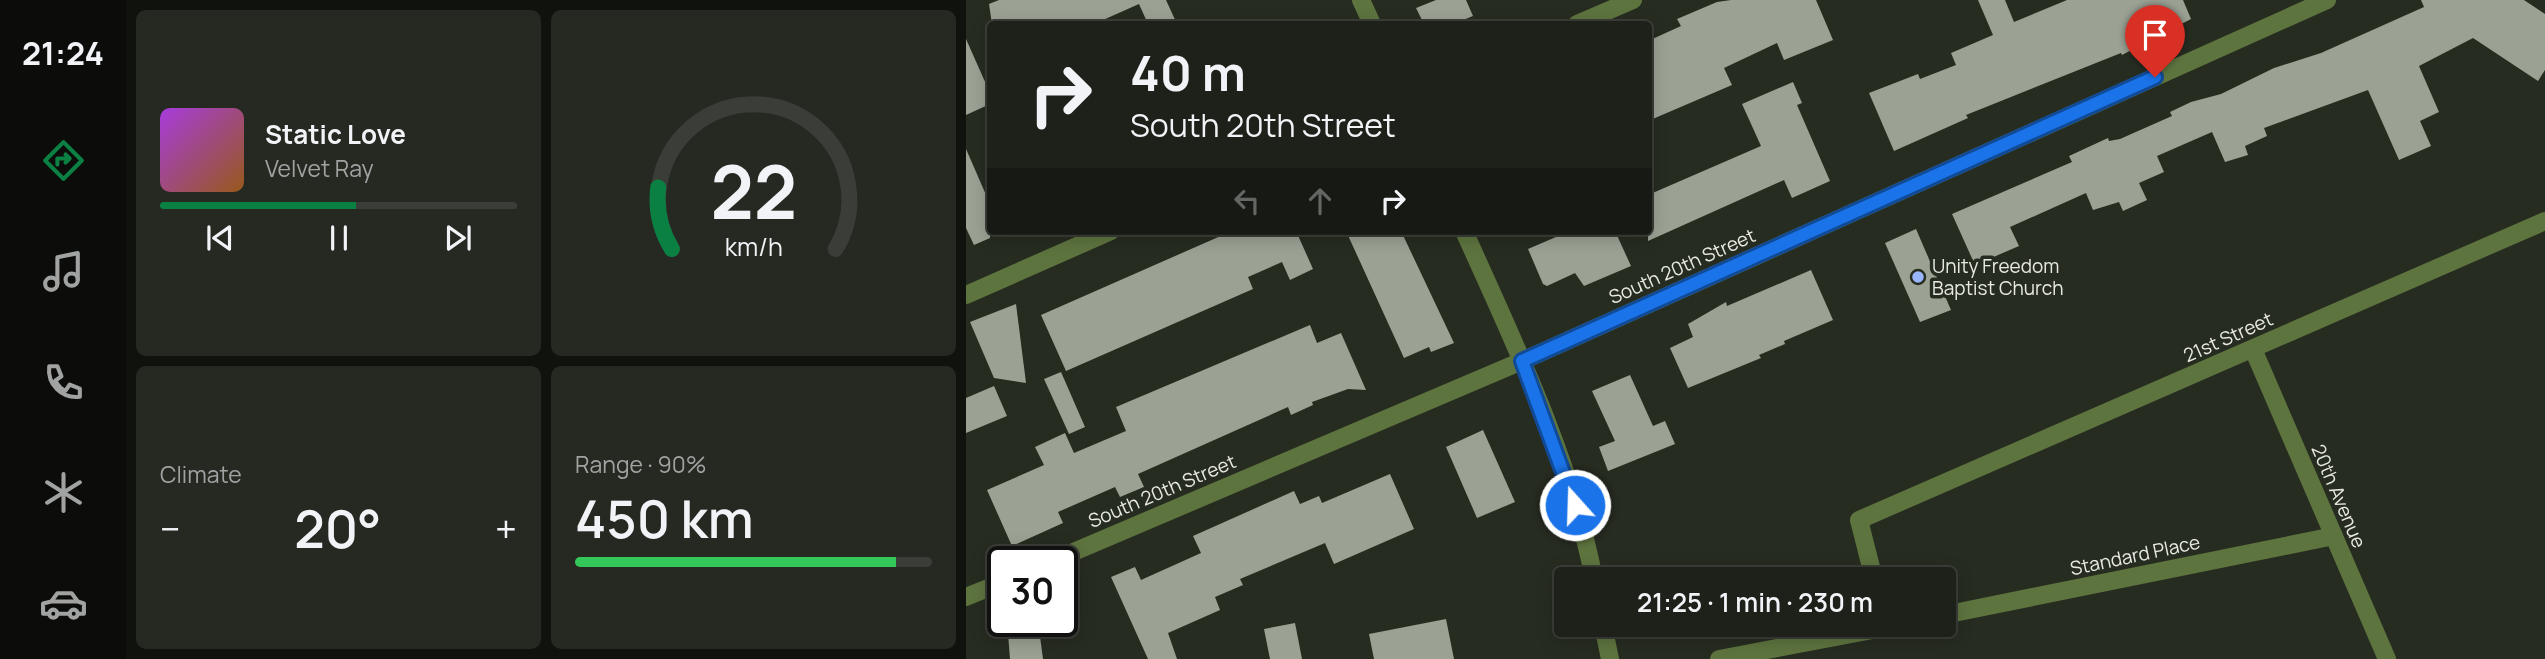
<!DOCTYPE html>
<html lang="en">
<head>
<meta charset="utf-8">
<style>
  body { margin:0; font-family:Manrope,sans-serif; background:#252922; color:#f1f3f6; height:100vh; display:flex; flex-direction:column; font-size:26px; white-space:nowrap }
  * { box-sizing:border-box; margin:0 }
  p { font-size:23px; color:#a0a3a2 }
  .icon { flex:none; width:38px; height:38px; fill:none; stroke:currentColor; stroke-width:2; stroke-linecap:round; stroke-linejoin:round }
  .map { position:relative; flex:1; overflow:hidden }
  .panel { display:flex; flex-direction:column; gap:10px; padding:10px; background:#10120e; width:840px }
  .panel>* { flex:none }
  .guide { position:absolute; left:21px; top:21px; width:665px; height:214px; border-radius:7px; box-shadow:0 4px 18px #0003,0 0 0 2px #3b3e38; background:#1d2119; color:#f1f3f6; overflow:hidden }
  .speed { position:absolute; left:21px; top:546px; display:flex; gap:14px; font-size:35px; font-weight:700; text-align:center }
  .speed>* { display:grid; place-content:center; width:91px; height:91px; border-radius:50%; background:#1d2119; box-shadow:0 4px 18px #0003,0 0 0 2px #3b3e38; line-height:1 }
  .speed .limit { border:4px solid #111; border-radius:10px; background:#fff; color:#111 }
  .pin { position:absolute; display:grid; place-items:center; width:60px; height:60px; color:#fff; margin:-72px -30px; border-radius:50% 50% 50% 0; rotate:-45deg; box-shadow:0 0 7px #0007 }
  .pin .icon { rotate:45deg }
  .me { position:absolute; width:77px; margin:-38px; rotate:340deg; stroke-linejoin:round; filter:drop-shadow(0 0 5px #0008) }
  .turn { display:flex; align-items:center; gap:24px; height:147px; padding:0 28px; font-size:32px }
  .turn .icon { width:91px; height:91px; stroke-width:2.5 }
  .turn b { display:block; font-size:49px; line-height:60px }
  .lanes { display:flex; align-items:center; height:66px; padding:0 28px; background:#0003; justify-content:center; gap:35px; direction:ltr }
  .lanes .off { opacity:.35 }
  .big { font-size:52px; font-weight:600; line-height:1.1 }
  .panel .card { flex:1; display:flex; flex-direction:column; justify-content:center; gap:10px; min-width:0; padding:0 24px; border-radius:10px; background:#252922 }
  .panel .dial { align-items:center; gap:0 }
  .dial svg { height:182px; overflow:visible; fill:none; stroke:#3b3e38; stroke-width:7; stroke-linecap:round; text-anchor:middle }
  .dial text { fill:#f1f3f6; stroke:none }
  .song { display:flex; align-items:center; gap:21px }
  .cover { width:84px; height:84px; border-radius:10px; background:linear-gradient(135deg,hsl(280 70% 55%),hsl(30 70% 35%)) }
  .played { height:7px; border-radius:4px; background:linear-gradient(90deg,#0b8043 55%,#3b3e38 55%) }
  .keys { display:flex; justify-content:space-around; direction:ltr }
  .heat { display:flex; justify-content:space-between; align-items:center; font-size:38px; direction:ltr }
  .charge { height:10px; border-radius:5px; background:linear-gradient(90deg,#34c759 90%,#3b3e38 0) }
  .panel .tiles { flex:1; display:grid; gap:10px; grid-template-columns:repeat(2,1fr) }
  .trip { position:absolute; left:588px; top:567px; width:402px; height:70px; border-radius:7px; background:#1d2119; box-shadow:0 4px 18px #0003,0 0 0 2px #3b3e38; font-weight:600; line-height:70px; text-align:center }
  main { display:flex; flex:1; min-height:0 }
  .menu { display:flex; flex-direction:column; width:126px; justify-content:space-around; align-items:center; background:#0c0d0a; color:#a0a3a2 }
  .menu .icon { width:49px; height:49px }
  .menu .on { color:#0b8043 }
  .menu b { font-size:32px; color:#f1f3f6 }
  .map>svg:first-child { display:block }
  .building { fill:#9ba294 }
  .lines { fill:none; stroke-linecap:round; stroke-linejoin:round }
  .minor { stroke:#5e743f; stroke-width:18 }
  .route-casing { stroke:#114b97; stroke-width:18 }
  .route { stroke:#1a73e8; stroke-width:12 }
  .poi-dot { fill:#99b5fd; stroke:#272c21; stroke-width:2.5 }
  .labels { text-anchor:middle; dominant-baseline:central; stroke-width:7; stroke-linejoin:round; paint-order:stroke }
  .street-label { font-size:19px; fill:#e7eae3; stroke:#272c21 }
  .poi-label { font-size:19px; fill:#e7eae3; stroke:#272c21; text-anchor:start }
</style>
</head>
<body>
<main>
<nav class="menu">
<b>21:24</b>
<svg class="icon on" aria-label="directions" viewBox="0 0 24 24"><path d="M12 3l9 9-9 9-9-9zM9 14v-3h6M13 9l2 2-2 2"/></svg>
<svg class="icon" aria-label="music" viewBox="0 0 24 24"><path d="M9 18V5l10-2v13"/><circle cx="6" cy="18" r="3"/><circle cx="16" cy="16" r="3"/></svg>
<svg class="icon" aria-label="phone" viewBox="0 0 24 24"><path d="M5 4h4l2 5-3 2q2 4 5 5l2-3 5 2v4C11 20 4 13 5 4z"/></svg>
<svg class="icon" aria-label="climate" viewBox="0 0 24 24"><path d="M12 3v18M4 7l16 10M4 17L20 7"/></svg>
<svg class="icon" aria-label="car" viewBox="0 0 24 24"><path d="M5 17H2v-5l4-1 3-4h7l3 4 3 1v5h-3M9 17h6M6 11h13"/><circle cx="7" cy="17" r="2"/><circle cx="17" cy="17" r="2"/></svg>
</nav>
<section class="panel">
<div class="tiles">
<div class="card">
<div class="song"><i class="cover"></i><div><b>Static Love</b><p>Velvet Ray</p></div></div>
<div class="played"></div>
<div class="keys"><svg class="icon" aria-label="previous" viewBox="0 0 24 24"><path d="M18 5L8 12l10 7zM5 5v14"/></svg><svg class="icon" aria-label="pause" viewBox="0 0 24 24"><path d="M8 5v14M16 5v14"/></svg><svg class="icon" aria-label="next" viewBox="0 0 24 24"><path d="M6 5l10 7-10 7zM19 5v14"/></svg></div>
</div>
<div class="card dial"><svg viewBox="0 0 100 80">
<path d="M14 69A42 42 0 1 1 86 69"/>
<path d="M14 69A42 42 0 0 1 8 42" stroke="#0b8043"/>
<text x="50" y="56" font-size="32" font-weight="700">22</text>
<text x="50" y="72" font-size="11">km/h</text>
</svg></div>
<div class="card"><p>Climate</p>
<div class="heat"><a>−</a><b class="big">20°</b><a>+</a></div>
</div>
<div class="card"><p>Range · 90%</p><b class="big">450 km</b><div class="charge"></div></div>
</div>
</section>
<div class="map">
<svg width="1579" height="659" viewBox="0 0 1579 659">
  <rect width="100%" height="100%" fill="#272c21"/>
  <g class="building">
    <polygon points="33,0 200,0 211,24 182,24 173,4 128,24 26,24 23,4"/>
    <polygon points="470,0 500,0 507,16 487,24 458,24 450,8"/>
    <polygon points="765,0 850,0 867,40 818,60 811,43 758,68 766,85 682,121 682,41 715,26 711,19 751,2"/>
    <polygon points="1012,0 1039,0 1048,22 1101,0 1217,0 1225,19 1156,55 1155,53 1000,115 1002,118 928,151 903,93 952,74 954,79 990,65 985,53 1027,35"/>
    <polygon points="1455,0 1558,0 1579,14 1579,70 1572,81 1507,38 1453,66 1473,112 1454,121 1465,146 1433,160 1402,90 1298,128 1301,136 1279,146 1282,155 1259,162 1246,132 1191,156 1198,172 1173,183 1181,200 1157,211 1153,202 1127,210 1120,193 1044,227 1053,246 1009,265 986,214 1106,162 1103,156 1142,138 1143,141 1154,139 1206,116 1204,112 1225,102 1255,94 1308,68 1355,53 1458,7"/>
    <polygon points="0,39 24,93 24,104 0,115"/>
    <polygon points="827,82 836,103 831,105 864,181 826,198 818,180 682,241 682,195 795,146 776,104"/>
    <polygon points="0,149 24,204 24,238 8,245 0,228"/>
    <polygon points="950,229 985,310 954,322 919,243"/>
    <polygon points="266,231 330,231 347,269 324,280 316,262 282,277 287,289 100,371 75,315"/>
    <polygon points="380,231 435,231 488,343 465,352 463,347 438,358"/>
    <polygon points="604,231 649,231 665,266 618,286 609,273 581,286 577,284 562,249"/>
    <polygon points="845,270 867,320 818,341 819,344 793,355 795,358 722,388 704,348 727,337 722,324 760,302 761,306"/>
    <polygon points="50,304 60,383 28,378 4,322"/>
    <polygon points="344,325 351,343 375,333 400,390 382,389 346,402 347,405 325,415 322,407 172,474 178,487 154,497 149,487 92,512 97,523 46,546 21,490 78,465 69,447 99,433 108,453 160,431 150,407"/>
    <polygon points="95,372 119,427 103,434 78,379"/>
    <polygon points="664,375 687,426 699,421 709,444 642,471 633,447 649,441 626,391"/>
    <polygon points="28,386 41,416 0,433 0,398"/>
    <polygon points="517,430 549,502 511,518 480,447"/>
    <polygon points="424,474 448,529 368,564 359,543 274,579 277,585 249,597 254,610 202,633 211,659 182,659 145,577 169,567 175,580 235,553 227,536 328,491 334,504 353,496 356,503"/>
    <polygon points="480,619 488,659 408,659 403,634"/>
    <polygon points="41,621 72,621 77,659 44,659"/>
    <polygon points="329,623 336,659 304,659 298,629"/>
  </g>
  <g class="lines">
    <g class="minor">
      <polyline points="395,0 406,24"/>
      <polyline points="611,24 667,0"/>
      <path d="M498 231C548 342 605 460 628 579"/>
      <polyline points="0,295 145,231"/>
      <polyline points="1287,349 1421,659"/>
      <polyline points="84,562 556,361 1361,0"/>
      <polyline points="908,579 893,520 1579,221"/>
      <polyline points="0,597 37,582"/>
      <polyline points="978,615 1368,536"/>
      <polyline points="637,625 644,659"/>
      <polyline points="753,659 933,625"/>
    </g>
  </g>
  <g class="lines">
    <defs>
      <polyline id="route" points="609,505 556,361 1189,77"/>
    </defs>
    <use href="#route" class="route-casing"/>
    <use href="#route" class="route"/>
  </g>
  <circle class="poi-dot" cx="952" cy="277" r="7"/>
  <g class="labels">
    <g class="street-label">
      <text transform="translate(716 266) rotate(-24)">South 20th Street</text>
      <text transform="translate(1262 337) rotate(-24)">21st Street</text>
      <text transform="translate(196 491) rotate(-23)">South 20th Street</text>
      <text transform="translate(1373 496) rotate(67)">20th Avenue</text>
      <text transform="translate(1169 555) rotate(-12)">Standard Place</text>
    </g>
    <g class="poi-label">
      <text x="966" y="266">Unity Freedom<tspan x="966" dy="22">Baptist Church</tspan></text>
    </g>
  </g>
</svg>
<div class="speed"><div class="limit">30</div></div>
<div class="pin" style="left:1189px;top:77px;background:#d93025"><svg class="icon" aria-label="arrive" viewBox="0 0 24 24"><path d="M6 21V4h12l-3 4 3 4H6"/></svg></div>
<svg class="me" style="left:609px;top:505px" viewBox="-20 -20 40 40"><circle r="17" fill="#1a73e8" stroke="#fff" stroke-width="3"/><path d="M0-11L8 9 0 5-8 9z" fill="#fff"/></svg>
<div class="trip">21:25 · 1 min · 230 m</div>
<div class="guide">
<div class="turn"><svg class="icon" aria-label="right" viewBox="0 0 24 24"><path d="M7 20v-9h11M14 6l5 5-5 5"/></svg><div><b>40 m</b>South 20th Street</div></div>
<div class="lanes"><svg class="icon off" aria-label="left" viewBox="0 0 24 24"><path d="M17 20v-9H6M10 6l-5 5 5 5"/></svg><svg class="icon off" aria-label="ahead" viewBox="0 0 24 24"><path d="M12 20V5M6 11l6-6 6 6"/></svg><svg class="icon" aria-label="right" viewBox="0 0 24 24"><path d="M7 20v-9h11M14 6l5 5-5 5"/></svg></div>
</div>
</div>
</main>
</body>
</html>
